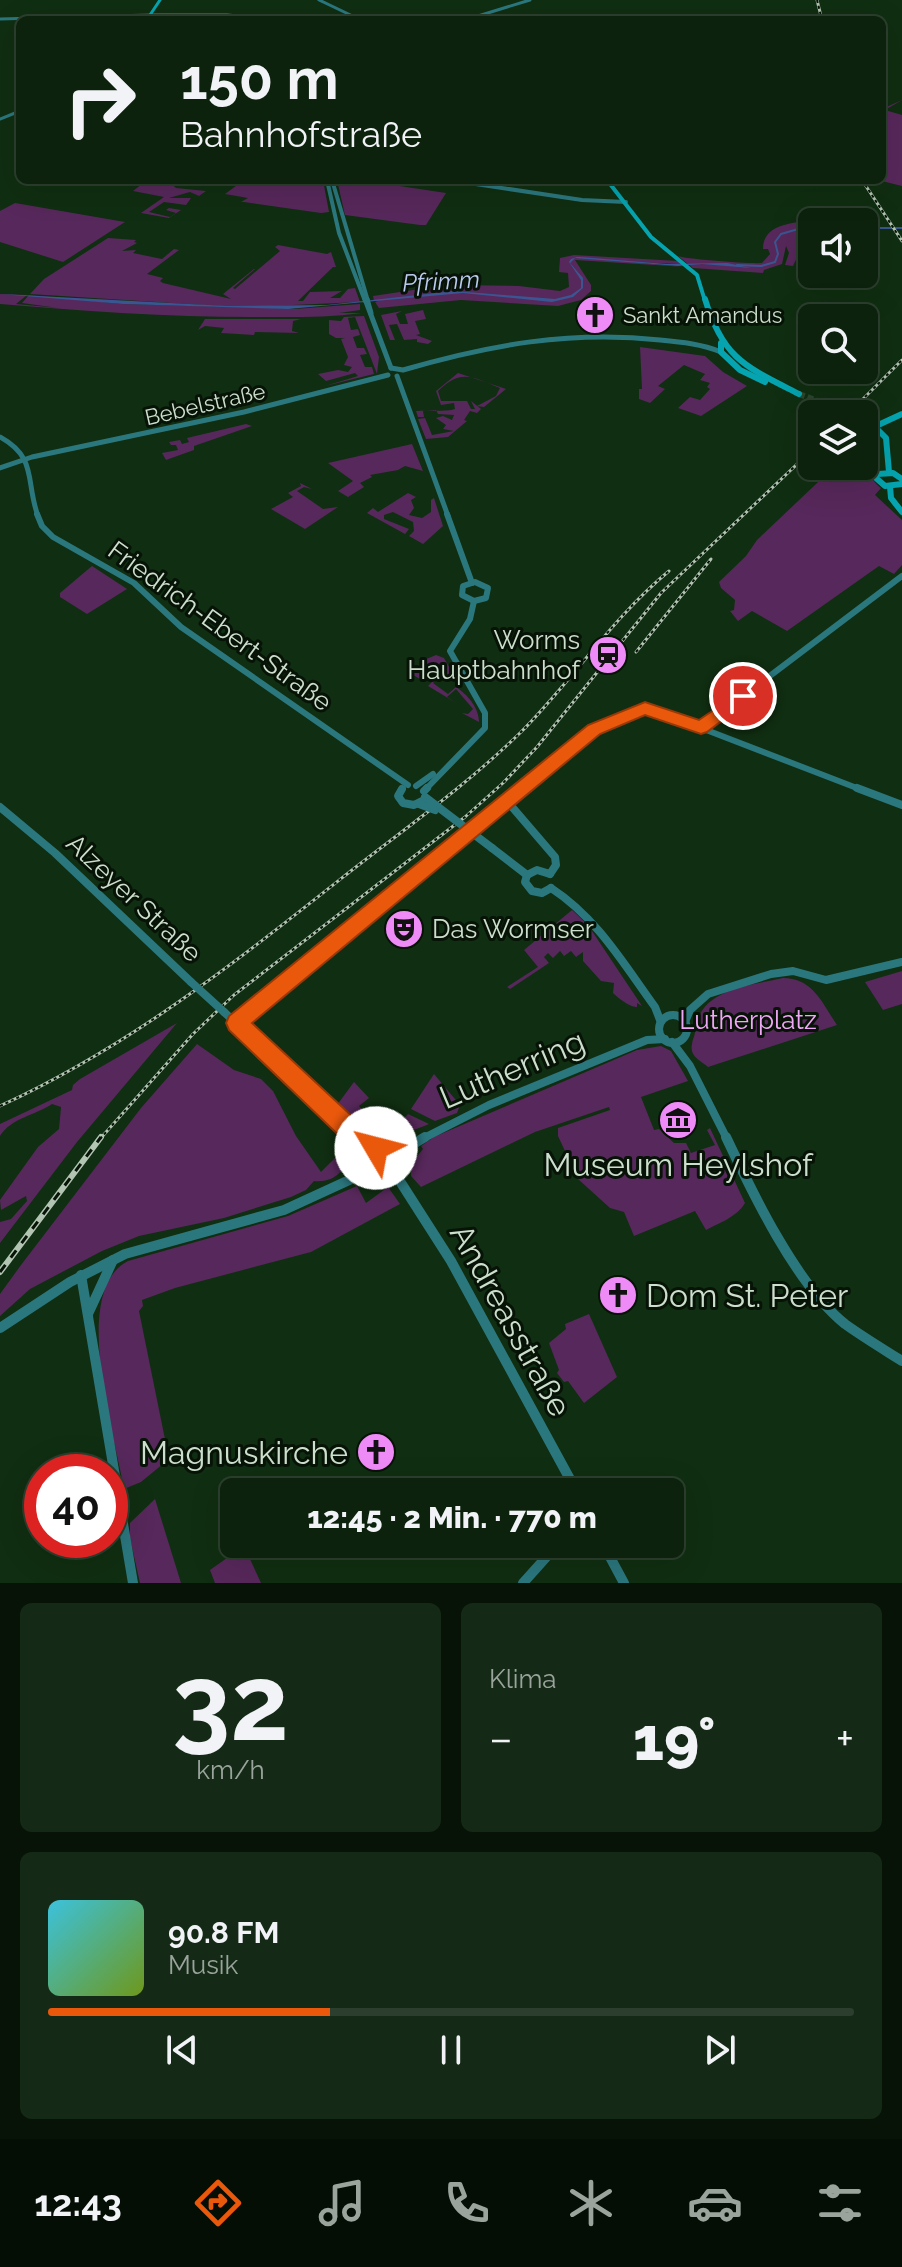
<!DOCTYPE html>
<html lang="de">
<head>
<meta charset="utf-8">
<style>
  body { margin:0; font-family:Raleway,sans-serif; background:#152a16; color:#f1f3f6; height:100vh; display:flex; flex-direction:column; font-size:30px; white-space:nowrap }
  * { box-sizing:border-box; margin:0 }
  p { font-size:26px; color:#9aa49d }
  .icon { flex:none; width:44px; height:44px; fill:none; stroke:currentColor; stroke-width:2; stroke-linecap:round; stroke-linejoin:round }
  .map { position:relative; height:1583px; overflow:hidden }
  .sheet { display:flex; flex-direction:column; gap:20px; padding:20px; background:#071307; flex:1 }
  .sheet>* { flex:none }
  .banner { position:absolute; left:16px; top:16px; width:870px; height:168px; border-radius:12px; box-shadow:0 8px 32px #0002,0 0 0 2px #2c3f2e; background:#0c220d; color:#f1f3f6; overflow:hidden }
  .controls { position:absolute; left:798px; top:208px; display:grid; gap:16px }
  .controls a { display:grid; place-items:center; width:80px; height:80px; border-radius:12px; background:#0c220d; box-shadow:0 8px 32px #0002,0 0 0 2px #2c3f2e; font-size:40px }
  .speed { position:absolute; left:24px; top:1454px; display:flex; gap:16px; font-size:40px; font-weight:700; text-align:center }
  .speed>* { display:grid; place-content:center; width:104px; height:104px; border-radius:50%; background:#0c220d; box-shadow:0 8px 32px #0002,0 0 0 2px #2c3f2e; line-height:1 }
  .speed .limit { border:12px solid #d22; background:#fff; color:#111 }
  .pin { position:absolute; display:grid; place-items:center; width:68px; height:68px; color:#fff; margin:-34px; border:4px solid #fff; border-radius:50%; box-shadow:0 2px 8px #0007 }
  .me { position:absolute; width:88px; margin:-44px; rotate:307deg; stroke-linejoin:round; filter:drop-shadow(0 0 6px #0008) }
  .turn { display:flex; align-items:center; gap:28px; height:168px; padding:0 32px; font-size:36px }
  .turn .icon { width:104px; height:104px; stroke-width:2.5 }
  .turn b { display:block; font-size:56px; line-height:68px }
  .big { font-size:60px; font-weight:800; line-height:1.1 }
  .sheet .widget { flex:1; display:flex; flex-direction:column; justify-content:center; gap:12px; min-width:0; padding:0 28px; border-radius:12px; background:#152a16 }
  .sheet .dial { align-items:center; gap:0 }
  .dial b { font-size:104px; line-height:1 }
  .song { display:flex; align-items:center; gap:24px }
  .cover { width:96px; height:96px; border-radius:12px; background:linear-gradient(135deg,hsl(190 70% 55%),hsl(80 70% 35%)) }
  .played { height:8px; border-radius:4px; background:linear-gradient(90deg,#ea580c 35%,#2c3f2e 35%) }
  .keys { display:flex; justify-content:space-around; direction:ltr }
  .heat { display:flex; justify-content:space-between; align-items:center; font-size:44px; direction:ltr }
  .sheet .tiles { flex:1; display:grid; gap:20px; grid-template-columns:1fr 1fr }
  .widget:last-child { grid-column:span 2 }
  .trip { position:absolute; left:220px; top:1478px; width:464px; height:80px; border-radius:12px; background:#0c220d; box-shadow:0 8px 32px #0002,0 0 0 2px #2c3f2e; font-weight:800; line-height:80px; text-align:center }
  .tabs { display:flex; height:128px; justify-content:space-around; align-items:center; background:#050e05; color:#9aa49d }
  .tabs .icon { width:56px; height:56px }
  .tabs .current { color:#ea580c }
  .tabs b { font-size:36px; color:#f1f3f6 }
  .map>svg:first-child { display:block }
  .green { fill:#57285b }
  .water { fill:#3a5692 }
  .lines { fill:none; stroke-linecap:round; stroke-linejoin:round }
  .stream { stroke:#3a5692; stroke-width:2 }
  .secondary-tunnel { stroke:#2c482d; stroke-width:6; stroke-dasharray:6 3; stroke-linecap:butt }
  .tertiary-far5 { stroke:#2b777e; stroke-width:3 }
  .tertiary-far4 { stroke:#2b777e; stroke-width:4 }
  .tertiary-far3 { stroke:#2b777e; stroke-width:5 }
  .tertiary-far2 { stroke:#2b777e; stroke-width:6 }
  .tertiary-far1 { stroke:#2b777e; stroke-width:8 }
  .tertiary { stroke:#2b777e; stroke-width:10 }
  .secondary-far2 { stroke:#05a4b0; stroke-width:3 }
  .secondary-far1 { stroke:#05a4b0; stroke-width:4 }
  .secondary { stroke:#05a4b0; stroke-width:6 }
  .rail-far1-casing { stroke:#b1c5b2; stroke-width:3 }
  .rail-casing { stroke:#b1c5b2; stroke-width:6 }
  .rail-far1 { stroke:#071307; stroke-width:2; stroke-dasharray:3; stroke-linecap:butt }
  .rail { stroke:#071307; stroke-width:3; stroke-dasharray:9; stroke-linecap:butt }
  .tertiary-bridge { stroke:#2b777e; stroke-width:8 }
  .route { fill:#ea580c; stroke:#983908; stroke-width:2 }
  .labels { text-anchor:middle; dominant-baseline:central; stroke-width:6; stroke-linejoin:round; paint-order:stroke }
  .far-poi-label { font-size:22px; fill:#ccdecc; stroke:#071307; text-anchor:start }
  .far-street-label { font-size:22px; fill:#ccdecc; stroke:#071307 }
  .far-water-label { font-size:24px; font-style:italic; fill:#baccef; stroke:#071307 }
  .street-label { font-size:26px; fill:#ccdecc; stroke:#071307 }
  .poi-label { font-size:26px; fill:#ccdecc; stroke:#071307; text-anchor:end }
  .park-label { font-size:26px; fill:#f1a7f7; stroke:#071307 }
  .near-street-label { font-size:32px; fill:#ccdecc; stroke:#071307 }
  .near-poi-label { font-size:32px; fill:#ccdecc; stroke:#071307 }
</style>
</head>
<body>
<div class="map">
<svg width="902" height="1583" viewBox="0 0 902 1583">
  <rect width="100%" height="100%" fill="#102e11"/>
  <g class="green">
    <polygon points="902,100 885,110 902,115 902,186 878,180 882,180 882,109"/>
    <polygon points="147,180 167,180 176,188 206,191 199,196 190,192 169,198 191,198 186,205 164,202 149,212 170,217 176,213 166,210 169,208 181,210 169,218 141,213 164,197 133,191"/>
    <polygon points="244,180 323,180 329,212 321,213 244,202 241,202 248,198 225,194"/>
    <polygon points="337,180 360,180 446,193 426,225 420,225 345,215"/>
    <polygon points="15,203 125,222 63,262 0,242 0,211"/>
    <path d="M809 221 821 222H812V230L798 232 807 237 793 266 785 265 789 253 786 246 782 264 764 270 763 273 693 268 678 256C684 259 750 264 762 263L770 254 768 249H763C763 225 790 223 809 221Z"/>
    <path d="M108 238 136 240 134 242 137 243 122 251 136 250 133 253 162 259 174 249 179 250 147 274 163 278 160 281 163 283 231 299 223 294 254 269H255L233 288 235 289 280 251 275 247 278 245 327 254 331 252 336 267H333L298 301H303L310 292 342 291 330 298H340L348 289 355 288 360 302 250 307 295 309 360 304V310L339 313H362C325 318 288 317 251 317 167 317 84 311 0 304V294L27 295 16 304 58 308 22 303 29 295 123 304 235 307 30 294 44 279Z"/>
    <polygon points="574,255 678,261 681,264 631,262 686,267 575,260 591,285 591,291 581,300 558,306 461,300 379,308 375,302 378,301 374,301 373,296 440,286 442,278 457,279 456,285 519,286 560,291 569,287 568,273 559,272 560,258"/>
    <polygon points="423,310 426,319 415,321 420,334 416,335 432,341 428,344 417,342 417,339 404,340 397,324 389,325 395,340 390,340 381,315 402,311 396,314 400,324 408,324 405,314"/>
    <polygon points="364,316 379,357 377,374 355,317 348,318 351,330 358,329 360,335 353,337 357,348 364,348 367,354 360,355 365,367 372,367 374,374 325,386 358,376 355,373 326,381 318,374 338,370 348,372 352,367 344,365 348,357 341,339 345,338 336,338 329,334 329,320 341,321 344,317"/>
    <polygon points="205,319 301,319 293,321 292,331 299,333 255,332 254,335 221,333 224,328 205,326 198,330"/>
    <polygon points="640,347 705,356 723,372 747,386 701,416 678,408 690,397 700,400 710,389 707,387 710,383 700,380 705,374 684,365 658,386 665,389 650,403 639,399 639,389 642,389"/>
    <path d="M458 373 506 389 484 407 477 406 496 396 500 388C473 377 461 368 438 391L441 401H467L471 409H475L471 401 481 409 477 413 470 411 464 420 467 421 448 437 426 439 418 419 425 418 432 435 454 431 443 429 446 425 436 418 443 416 452 420 454 415 438 414 436 410 423 411 424 417H418L416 411C427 410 446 412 455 409L454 403 441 405 436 391Z"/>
    <polygon points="246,424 252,426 194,446 194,450 166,460 162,453 178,450 176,445 171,445 169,442 180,440 182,444 189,442 187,438"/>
    <polygon points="412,444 423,471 405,466 398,470 370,475 372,477 360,483 364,487 348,497 338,491 353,481 328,463"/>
    <path d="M835 466C846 466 859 464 868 473 873 478 874 483 881 488L875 495 902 520V565L894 574 879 566 787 631 752 611 738 621 730 611 734 610 735 600 721 588 719 582 746 556 757 540Z"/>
    <polygon points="300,483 312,489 304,487 297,491 323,509 338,507 305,529 271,509 293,497 288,493 301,486"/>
    <polygon points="408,493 416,497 411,500 414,508 409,515 422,518 431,512 431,500 434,498 443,526 423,544 409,536 414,531 413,522 393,512 384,515 384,519 409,529 405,534 367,513 378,504 373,508 378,512"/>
    <polygon points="92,566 127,589 87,614 60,597 60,593"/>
    <path d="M436 655 444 658 459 684 442 674 433 683 448 694 456 687C468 695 479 708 479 722L462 713 468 714 473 709 456 689 447 697 458 704 428 686 438 676 433 672 425 671 426 666 421 663 416 668 423 675 420 679 410 673 424 660Z"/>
    <path d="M572 910 588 925 642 1006 637 1003V1007C630 1007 619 999 613 993L614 983 601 981 583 961V952L576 957 571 951 564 956 560 951 553 958 548 953 544 957 549 963 510 989 507 987 538 967 524 950Z"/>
    <polygon points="902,971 902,1004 883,1010 865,982"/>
    <path d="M783 978C813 978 822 1003 837 1025L708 1067C702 1061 689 1057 692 1044 692 1040 695 1036 695 1032 698 989 748 986 783 978Z"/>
    <path d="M177 1023 77 1142 0 1243V1222L11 1219 27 1201 26 1196 1 1210 0 1200 38 1147 59 1129 61 1107 52 1104C36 1115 11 1118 0 1136V1124L72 1090 73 1085 80 1079Z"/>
    <path d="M197 1044 234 1070 261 1079 273 1091 296 1136 321 1172 337 1156 342 1137 349 1152C346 1172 333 1183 314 1181L306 1190 291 1197 224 1218 139 1236 102 1251 30 1289 0 1316V1294L21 1265 141 1108Z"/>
    <path d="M661 1046 671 1051 688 1081 641 1097 654 1130 659 1129 674 1143H686L691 1153 715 1145 707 1130 710 1128 745 1203C737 1217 719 1223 706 1230L695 1211 634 1236 624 1212 610 1208 578 1179 558 1136V1128L610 1110 609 1107 535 1132 421 1187 411 1176V1164L423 1149 421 1146 434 1137 637 1050Z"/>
    <polygon points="434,1074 460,1105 457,1113 435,1121 411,1109"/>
    <path d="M354 1082 369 1098 359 1106 377 1129H395L408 1114 429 1124C381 1144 374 1139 337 1105Z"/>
    <path d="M357 1186 366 1203 388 1187 400 1204 311 1252 175 1288 142 1300 143 1306 139 1311 169 1459 141 1482 124 1489C116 1440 69 1291 128 1261L288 1216Z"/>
    <polygon points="589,1314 617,1377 584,1403 568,1381 564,1382 557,1373 559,1370 549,1343 566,1329 565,1324"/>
    <polygon points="155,1499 181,1583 140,1583 130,1538 130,1523"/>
    <polygon points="244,1546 261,1583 215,1583 210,1570"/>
  </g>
  <polygon class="water" points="577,257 580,257 667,264 727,263 751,268 702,264 678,266 575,258 570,263 583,278 583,288 573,297 552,302 463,293 288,309 123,304 0,294 227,306 327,305 454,291 555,299 571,295 581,288 581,280 569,262 571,259"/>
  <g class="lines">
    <g class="stream">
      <polyline points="864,228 902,228"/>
      <polyline points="737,265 761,266 775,262 778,254 775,242 781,234 812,225"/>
    </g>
    <polyline class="secondary-tunnel" points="799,394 853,414"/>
    <g class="tertiary-far5">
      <polyline points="319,0 361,20"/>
      <polyline points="0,19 150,15"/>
      <polyline points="465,20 530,0"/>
      <polyline points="0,119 20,111"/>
    </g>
    <g class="tertiary-far4">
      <polyline points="327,180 339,233 365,301"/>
      <polyline points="332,180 368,301"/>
      <polyline points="449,180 582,200 626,202"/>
    </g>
    <g class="tertiary-far3">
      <polyline points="365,299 391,368"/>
      <polyline points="367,299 371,313"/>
      <path d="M391 368 403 370C489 345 571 330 660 340 681 342 702 344 721 352"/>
      <polyline points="397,376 448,516"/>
      <path d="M0 437C38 458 25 481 38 516"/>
      <polyline points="0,468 32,457 244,412 388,375"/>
    </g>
    <g class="tertiary-far2">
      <polyline points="37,514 42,526 53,537 134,583 181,627 408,785"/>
      <polyline points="447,514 472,583"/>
      <polygon points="475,582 488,588 486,598 474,601 462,595 463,586"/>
      <polyline points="701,728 902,576"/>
      <polyline points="416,786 433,774"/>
      <polyline points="425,790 485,728 485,713 450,651 470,619 474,601"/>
      <path d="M520 790C554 762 611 702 657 711L862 790"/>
    </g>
    <g class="tertiary-far1">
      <polyline points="857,788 902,805"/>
      <polyline points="402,789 398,796 403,803 414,805 422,801"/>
      <polyline points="424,791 427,788"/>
      <polyline points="507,801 555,857 556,865 550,874"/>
      <polyline points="0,807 55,853 191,982"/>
      <polyline points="492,848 527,875"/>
      <polyline points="527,875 525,882 532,891 542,893 551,888"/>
      <polyline points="527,875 537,870 550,874"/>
      <path d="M551 888C597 918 623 963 655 1007L660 1020"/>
      <polyline points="224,1012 361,1139"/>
      <circle cx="673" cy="1029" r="14"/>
      <polyline points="685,1022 690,1010 708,994 771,974 793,971 826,980 902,962"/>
      <polyline points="237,1023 522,788"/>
      <polyline points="672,1042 690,1066 727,1139"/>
      <polyline points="422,1139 489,1105 647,1040 665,1039"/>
    </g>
    <g class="tertiary">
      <polyline points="359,1137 374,1151"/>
      <path d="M726 1137C752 1192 797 1286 845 1324 863 1337 883 1349 902 1361"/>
      <circle cx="386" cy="1162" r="17"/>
      <polyline points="400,1152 425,1137"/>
      <polyline points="396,1175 451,1261 577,1492"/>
      <polyline points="81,1275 133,1583"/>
      <polyline points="88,1314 113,1260"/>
      <polyline points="0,1328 70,1282 125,1254 284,1210 371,1170"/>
      <polyline points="603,1544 624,1583"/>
      <polyline points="523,1583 558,1544"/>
    </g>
    <g class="secondary-far2">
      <polyline points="150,15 227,15 284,20"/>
      <polyline points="150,15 160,0"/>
    </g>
    <polyline class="secondary-far1" points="607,180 651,237 697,275 705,301"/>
    <g class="secondary">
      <path d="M705 299C723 359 746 367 799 394"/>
      <polyline points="721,343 721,352 740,370 765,382"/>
      <polyline points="871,423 886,438 889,472"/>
      <polyline points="876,426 902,414"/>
      <polyline points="902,479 893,473 878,474 876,478 885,486 902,484"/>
      <polyline points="890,487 891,498 902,512"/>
    </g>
    <defs>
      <g id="rail-far1">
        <polyline points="817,0 822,20"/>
        <polyline points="862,180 902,241"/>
        <polyline points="848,414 902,360"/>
        <polyline points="636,652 711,559"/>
        <path d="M0 1106C129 1047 237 961 347 874 406 828 468 784 521 732 573 680 612 618 669 571"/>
        <polyline points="100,1139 193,1034 234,995 465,817 503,783 537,747 661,593 812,450"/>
      </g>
      <polyline id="rail" points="0,1272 101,1137"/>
    </defs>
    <use href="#rail-far1" class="rail-far1-casing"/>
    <use href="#rail" class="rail-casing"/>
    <use href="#rail-far1" class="rail-far1"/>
    <use href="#rail" class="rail"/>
    <g class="tertiary-bridge">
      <polyline points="425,797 492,848"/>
      <polyline points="419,804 435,810"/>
      <polyline points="191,982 224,1012"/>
    </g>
  </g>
  <polygon class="route" points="743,690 751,696 749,700 707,732 701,734 645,715 600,734 252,1023 370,1133 385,1140 388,1148 382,1159 374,1162 353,1149 229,1030 226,1023 229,1016 588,725 645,702 699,720"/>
  <defs>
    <symbol id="church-disc" viewBox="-11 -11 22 22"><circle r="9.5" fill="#ef8bf7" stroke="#071307"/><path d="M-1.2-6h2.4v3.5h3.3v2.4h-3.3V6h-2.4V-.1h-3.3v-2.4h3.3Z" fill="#111"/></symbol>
    <symbol id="station-disc" viewBox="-11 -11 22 22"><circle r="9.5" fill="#ef8bf7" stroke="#071307"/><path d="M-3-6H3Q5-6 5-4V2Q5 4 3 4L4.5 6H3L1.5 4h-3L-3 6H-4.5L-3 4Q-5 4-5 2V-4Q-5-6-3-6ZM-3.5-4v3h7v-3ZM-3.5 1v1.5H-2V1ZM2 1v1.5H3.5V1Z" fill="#111"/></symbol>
    <symbol id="theatre-disc" viewBox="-11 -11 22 22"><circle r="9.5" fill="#ef8bf7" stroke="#071307"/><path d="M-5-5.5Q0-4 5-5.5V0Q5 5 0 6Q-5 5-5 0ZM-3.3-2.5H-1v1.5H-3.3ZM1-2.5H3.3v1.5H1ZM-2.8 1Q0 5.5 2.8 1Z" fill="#111"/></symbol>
    <symbol id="museum-disc" viewBox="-11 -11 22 22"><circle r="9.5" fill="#ef8bf7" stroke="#071307"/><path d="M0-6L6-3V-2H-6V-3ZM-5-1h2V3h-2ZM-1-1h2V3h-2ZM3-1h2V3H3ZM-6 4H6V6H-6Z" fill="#111"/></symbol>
  </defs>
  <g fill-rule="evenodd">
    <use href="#church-disc" x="573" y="293" width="44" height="44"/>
    <use href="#station-disc" x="586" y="633" width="44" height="44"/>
    <use href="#theatre-disc" x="382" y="907" width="44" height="44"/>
    <use href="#museum-disc" x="656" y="1098" width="44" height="44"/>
    <use href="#church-disc" x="596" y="1273" width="44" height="44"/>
    <use href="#church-disc" x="354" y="1430" width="44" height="44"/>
  </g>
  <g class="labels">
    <g class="far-poi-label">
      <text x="623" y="315">Sankt Amandus</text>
    </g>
    <g class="far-street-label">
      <text transform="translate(205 404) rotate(-13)">Bebelstraße</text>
    </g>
    <g class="far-water-label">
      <text transform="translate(441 281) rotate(-3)">Pfrimm</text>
    </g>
    <g class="street-label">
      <text transform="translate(220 626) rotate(36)">Friedrich-Ebert-Straße</text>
      <text transform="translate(134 898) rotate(43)">Alzeyer Straße</text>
    </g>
    <g class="poi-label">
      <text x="580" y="640">Worms<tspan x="580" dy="30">Hauptbahnhof</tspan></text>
      <text x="432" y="929" text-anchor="start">Das Wormser</text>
    </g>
    <g class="park-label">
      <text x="748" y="1020">Lutherplatz</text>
    </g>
    <g class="near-street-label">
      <text transform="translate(512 1069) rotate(-23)">Lutherring</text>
      <text transform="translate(511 1320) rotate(61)">Andreasstraße</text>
    </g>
    <g class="near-poi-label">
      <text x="678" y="1164">Museum Heylshof</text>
      <text x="646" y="1295" text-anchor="start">Dom St. Peter</text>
      <text x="348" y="1452" text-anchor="end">Magnuskirche</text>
    </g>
  </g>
</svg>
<div class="controls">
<a><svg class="icon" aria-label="sound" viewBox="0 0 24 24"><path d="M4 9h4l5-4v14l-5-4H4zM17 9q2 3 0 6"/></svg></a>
<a><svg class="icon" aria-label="search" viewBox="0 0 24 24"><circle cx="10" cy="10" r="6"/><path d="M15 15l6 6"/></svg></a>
<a><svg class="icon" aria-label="layers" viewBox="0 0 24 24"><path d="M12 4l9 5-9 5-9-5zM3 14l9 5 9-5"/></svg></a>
</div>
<div class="speed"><div class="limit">40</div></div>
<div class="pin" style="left:743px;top:696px;background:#d93025"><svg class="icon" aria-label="arrive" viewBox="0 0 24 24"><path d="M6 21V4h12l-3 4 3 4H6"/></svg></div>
<svg class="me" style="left:376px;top:1148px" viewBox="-20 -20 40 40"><circle r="19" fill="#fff"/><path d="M0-13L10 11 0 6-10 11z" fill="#ea580c"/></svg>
<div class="trip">12:45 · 2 Min. · 770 m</div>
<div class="banner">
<div class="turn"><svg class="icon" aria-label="right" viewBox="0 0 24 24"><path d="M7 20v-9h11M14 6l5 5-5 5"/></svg><div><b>150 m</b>Bahnhofstraße</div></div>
</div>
</div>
<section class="sheet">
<div class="tiles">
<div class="widget dial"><b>32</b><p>km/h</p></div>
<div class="widget"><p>Klima</p>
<div class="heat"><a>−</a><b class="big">19°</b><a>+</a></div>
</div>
<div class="widget">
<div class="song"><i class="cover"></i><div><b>90.8 FM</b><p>Musik</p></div></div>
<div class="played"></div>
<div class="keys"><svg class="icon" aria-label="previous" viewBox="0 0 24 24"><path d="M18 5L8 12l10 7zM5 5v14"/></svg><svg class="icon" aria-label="pause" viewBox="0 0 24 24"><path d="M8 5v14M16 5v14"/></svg><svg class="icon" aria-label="next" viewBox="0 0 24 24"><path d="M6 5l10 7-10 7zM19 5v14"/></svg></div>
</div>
</div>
</section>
<nav class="tabs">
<b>12:43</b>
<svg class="icon current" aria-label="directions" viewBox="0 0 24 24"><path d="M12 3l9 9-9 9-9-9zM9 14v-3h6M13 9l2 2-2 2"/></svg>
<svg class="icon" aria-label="music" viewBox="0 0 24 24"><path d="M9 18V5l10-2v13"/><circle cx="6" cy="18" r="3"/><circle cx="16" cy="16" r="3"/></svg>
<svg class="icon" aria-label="phone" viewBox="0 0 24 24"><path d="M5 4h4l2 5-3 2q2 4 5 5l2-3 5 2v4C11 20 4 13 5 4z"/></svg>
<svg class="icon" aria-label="climate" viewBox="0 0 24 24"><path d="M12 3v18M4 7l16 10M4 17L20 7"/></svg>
<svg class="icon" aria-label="car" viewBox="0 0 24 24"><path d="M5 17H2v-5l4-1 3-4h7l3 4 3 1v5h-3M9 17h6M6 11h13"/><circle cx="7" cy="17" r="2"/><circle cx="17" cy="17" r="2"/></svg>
<svg class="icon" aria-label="filters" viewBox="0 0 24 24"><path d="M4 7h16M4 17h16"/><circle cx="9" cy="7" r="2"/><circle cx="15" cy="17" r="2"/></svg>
</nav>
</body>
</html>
